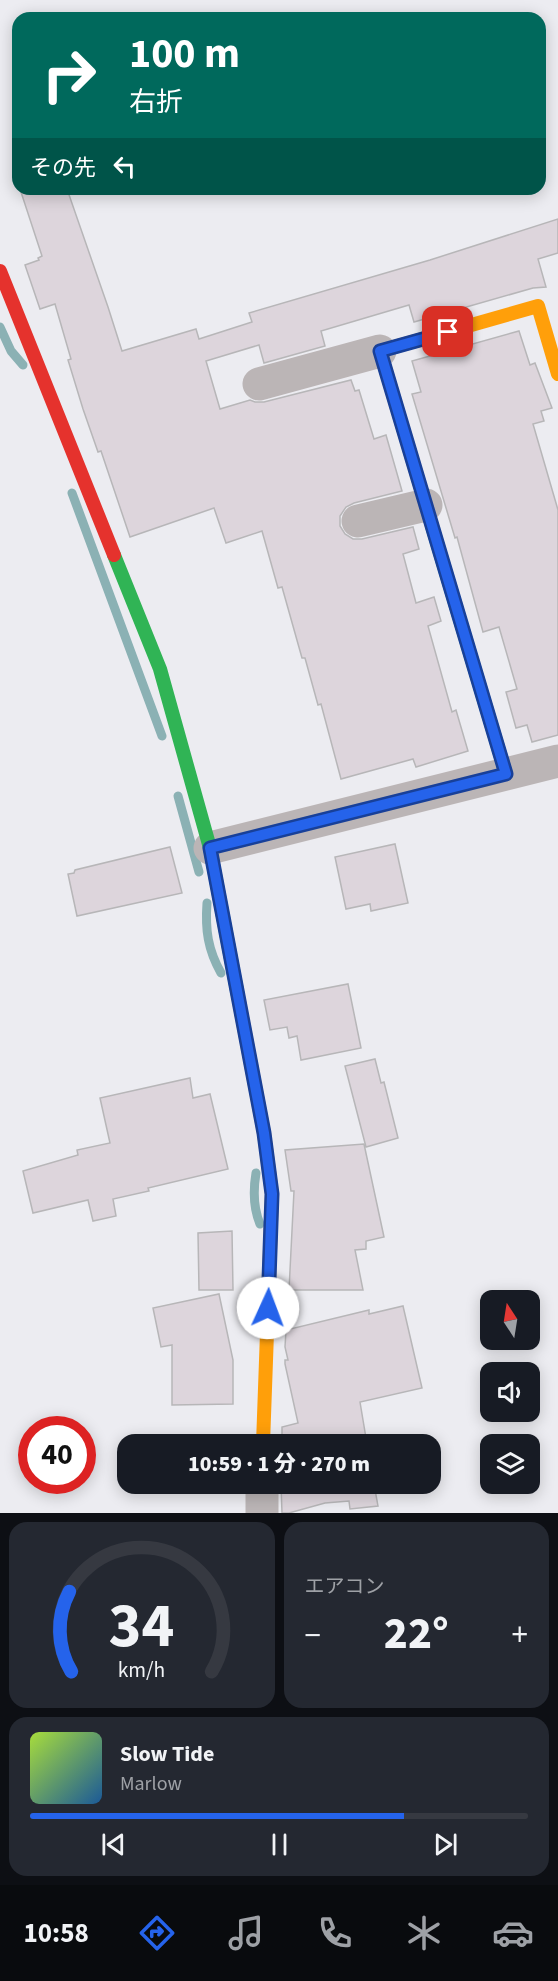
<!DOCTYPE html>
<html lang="ja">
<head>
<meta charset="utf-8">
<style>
  body { margin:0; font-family:"Source Sans 3","Noto Sans JP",sans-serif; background:#242831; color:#f1f3f6; height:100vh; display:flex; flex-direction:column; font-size:22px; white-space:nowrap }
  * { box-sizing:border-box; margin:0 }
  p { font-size:20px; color:#9ea1a6 }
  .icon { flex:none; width:33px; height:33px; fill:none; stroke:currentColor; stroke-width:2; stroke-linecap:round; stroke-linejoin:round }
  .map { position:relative; height:1513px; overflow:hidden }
  .panel { display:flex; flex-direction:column; gap:9px; padding:9px; background:#0d0f14; flex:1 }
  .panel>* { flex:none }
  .guide { position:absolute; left:12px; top:12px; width:534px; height:183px; border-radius:18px; box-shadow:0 3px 15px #0003; background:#00695c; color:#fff; overflow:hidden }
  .needle { width:39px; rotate:348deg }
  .buttons { position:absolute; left:480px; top:1290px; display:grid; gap:12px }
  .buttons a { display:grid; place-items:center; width:60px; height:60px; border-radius:12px; background:#171b24; box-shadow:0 3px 15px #0003; font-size:30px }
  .speed { position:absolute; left:18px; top:1416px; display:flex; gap:12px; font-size:30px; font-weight:700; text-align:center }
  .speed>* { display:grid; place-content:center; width:78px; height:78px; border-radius:50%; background:#171b24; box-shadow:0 3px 15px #0003; line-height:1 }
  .speed .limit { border:9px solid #d22; background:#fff; color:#111 }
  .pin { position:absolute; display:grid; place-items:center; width:51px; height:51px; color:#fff; margin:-26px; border-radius:12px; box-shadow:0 3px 9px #0006 }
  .me { position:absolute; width:66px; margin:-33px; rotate:2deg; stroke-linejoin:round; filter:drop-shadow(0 0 4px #0008) }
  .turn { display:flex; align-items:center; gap:21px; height:126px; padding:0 18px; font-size:27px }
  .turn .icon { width:78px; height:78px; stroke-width:2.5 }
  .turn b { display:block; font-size:42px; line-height:51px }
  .then { display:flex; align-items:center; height:57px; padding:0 18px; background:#0003; gap:12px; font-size:22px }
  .big { font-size:45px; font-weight:800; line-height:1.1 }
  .panel .card { flex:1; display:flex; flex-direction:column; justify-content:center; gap:9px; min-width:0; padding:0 21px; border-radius:18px; background:#242831 }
  .panel .dial { align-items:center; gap:0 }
  .dial svg { height:156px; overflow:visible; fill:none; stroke:#363941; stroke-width:7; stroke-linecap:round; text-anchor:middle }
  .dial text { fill:#f1f3f6; stroke:none }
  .song { display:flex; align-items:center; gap:18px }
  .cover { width:72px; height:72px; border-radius:9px; background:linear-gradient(135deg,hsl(80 70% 55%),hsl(210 70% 35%)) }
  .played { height:6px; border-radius:3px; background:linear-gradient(90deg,#2563eb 75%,#363941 75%) }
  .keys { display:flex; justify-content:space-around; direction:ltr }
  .heat { display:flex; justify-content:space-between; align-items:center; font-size:33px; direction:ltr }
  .panel .tiles { flex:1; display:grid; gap:9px; grid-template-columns:1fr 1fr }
  .card:last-child { grid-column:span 2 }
  .trip { position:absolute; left:117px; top:1434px; width:324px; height:60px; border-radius:18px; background:#171b24; box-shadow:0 3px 15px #0003; font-weight:800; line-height:60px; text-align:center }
  .tabs { display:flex; height:96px; justify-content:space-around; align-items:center; background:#090b0e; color:#9ea1a6 }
  .tabs .icon { width:42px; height:42px }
  .tabs .selected { color:#2563eb }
  .tabs b { font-size:27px; color:#f1f3f6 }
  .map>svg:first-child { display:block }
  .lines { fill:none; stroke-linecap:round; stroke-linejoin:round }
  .stream { stroke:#8bb1b4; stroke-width:9 }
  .building { fill:#ddd5dc; stroke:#b7b6b8; stroke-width:1.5 }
  .street { stroke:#bbb5b6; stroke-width:33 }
  .fast { stroke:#30b455; stroke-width:14 }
  .slow { stroke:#ff9f0a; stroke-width:14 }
  .jam { stroke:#e5322d; stroke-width:14 }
  .route-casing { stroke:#184099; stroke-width:15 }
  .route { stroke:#2563eb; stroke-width:10 }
</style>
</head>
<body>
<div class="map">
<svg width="558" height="1513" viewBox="0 0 558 1513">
  <rect width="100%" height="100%" fill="#ececf1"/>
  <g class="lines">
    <g class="stream">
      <polyline points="0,327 11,351 23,365"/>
      <polyline points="72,493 162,736"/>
      <polyline points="178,796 199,872"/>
      <path d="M207 903C205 930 208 950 221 973"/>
      <path d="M256 1173C253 1191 253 1207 260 1224"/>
    </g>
  </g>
  <g class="building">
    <polygon points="20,189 67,189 108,307 122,351 196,329 199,339 252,322 249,313 430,260 558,219 558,253 538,259 546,287 533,288 414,322 409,305 321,331 325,346 264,363 259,345 206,361 220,409 250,400 255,402 264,402 351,380 355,391 359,390 374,439 386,435 402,491 354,503 346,507 340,516 340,526 345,534 353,539 362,539 413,527 419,549 403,554 416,603 434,597 441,621 428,626 452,712 456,710 468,751 416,767 413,759 341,779 321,704 318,705 305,658 302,658 282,587 278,588 262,531 226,543 214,508 130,537 101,451 98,452 83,409 68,360 71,359 55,304 40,309 25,265 39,260 38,258 42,256"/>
    <polygon points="519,331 530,365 535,363 552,408 541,411 544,421 533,424 558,510 558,735 532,742 527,725 516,728 506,692 517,689 499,627 483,632 457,537 455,538 412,394 421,392 412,361"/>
    <polygon points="395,844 408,903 371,911 370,904 346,909 335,857"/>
    <polygon points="170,847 182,893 77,916 68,874 74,873 75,870"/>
    <polygon points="348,984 361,1048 301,1060 297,1036 289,1038 287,1027 270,1030 264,1000"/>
    <polygon points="375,1059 381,1083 384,1082 398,1138 366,1147 345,1066"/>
    <polygon points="190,1078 193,1098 210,1094 228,1169 148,1188 149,1191 113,1199 116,1216 93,1221 88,1200 33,1213 23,1171 78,1155 77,1150 110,1143 100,1098"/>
    <polygon points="364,1144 384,1237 366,1241 366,1249 355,1250 363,1290 289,1290 294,1191 291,1191 285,1150"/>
    <polygon points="232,1231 233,1290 199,1290 198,1233"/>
    <polygon points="219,1294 233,1360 233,1404 172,1405 172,1345 161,1347 153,1308"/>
    <polygon points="403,1306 422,1388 360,1402 367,1444 282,1444 282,1427 298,1423 285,1364 285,1360 288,1360 285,1347 286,1330 369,1310 369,1314"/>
    <polygon points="281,1484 374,1484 378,1506 350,1509 349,1501 325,1503 289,1513 282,1513"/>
  </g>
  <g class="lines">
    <g class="street">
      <polyline points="259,384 380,351"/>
      <polyline points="358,521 426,505"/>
      <polyline points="210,848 558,761"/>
      <polyline points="262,1513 262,1484"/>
    </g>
    <g class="fast">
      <polyline points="432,526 506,774"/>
      <polyline points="114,555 160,669 210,848 238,996"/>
    </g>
    <g class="slow">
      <polyline points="432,526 380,351 538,306 558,374"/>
      <polyline points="238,996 264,1133 272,1194 263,1444"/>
    </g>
    <polyline class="jam" points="0,271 114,555"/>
  </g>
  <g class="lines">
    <defs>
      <polyline id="route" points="268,1308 272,1194 264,1133 210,848 506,774 380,351 448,332"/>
    </defs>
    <use href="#route" class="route-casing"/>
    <use href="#route" class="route"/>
  </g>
</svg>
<div class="buttons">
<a><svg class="needle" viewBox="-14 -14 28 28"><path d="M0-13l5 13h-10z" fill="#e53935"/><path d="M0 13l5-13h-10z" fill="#9ea1a6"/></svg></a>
<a><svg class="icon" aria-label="sound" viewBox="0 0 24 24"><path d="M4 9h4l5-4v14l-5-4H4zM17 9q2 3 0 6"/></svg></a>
<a><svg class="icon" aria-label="layers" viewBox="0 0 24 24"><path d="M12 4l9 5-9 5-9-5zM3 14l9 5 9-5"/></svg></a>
</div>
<div class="speed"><div class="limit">40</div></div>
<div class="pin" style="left:448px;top:332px;background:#d93025"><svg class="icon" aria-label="arrive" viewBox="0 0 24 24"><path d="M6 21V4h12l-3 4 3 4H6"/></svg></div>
<svg class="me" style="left:268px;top:1308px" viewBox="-20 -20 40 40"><circle r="19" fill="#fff"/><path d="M0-13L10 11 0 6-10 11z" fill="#2563eb"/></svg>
<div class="trip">10:59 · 1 分 · 270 m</div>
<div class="guide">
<div class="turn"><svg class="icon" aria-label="right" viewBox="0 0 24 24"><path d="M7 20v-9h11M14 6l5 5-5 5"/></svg><div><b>100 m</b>右折</div></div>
<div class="then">その先<svg class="icon" aria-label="left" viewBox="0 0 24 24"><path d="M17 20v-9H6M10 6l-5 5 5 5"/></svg></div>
</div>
</div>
<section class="panel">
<div class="tiles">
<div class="card dial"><svg viewBox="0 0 100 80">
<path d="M14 69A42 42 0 1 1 86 69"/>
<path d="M14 69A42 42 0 0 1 13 28" stroke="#2563eb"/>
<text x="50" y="56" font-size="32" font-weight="700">34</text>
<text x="50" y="72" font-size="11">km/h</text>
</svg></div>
<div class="card"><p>エアコン</p>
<div class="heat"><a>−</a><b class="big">22°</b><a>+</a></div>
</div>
<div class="card">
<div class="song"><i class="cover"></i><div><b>Slow Tide</b><p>Marlow</p></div></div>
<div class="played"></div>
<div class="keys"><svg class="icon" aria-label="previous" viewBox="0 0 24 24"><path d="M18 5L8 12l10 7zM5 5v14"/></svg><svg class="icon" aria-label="pause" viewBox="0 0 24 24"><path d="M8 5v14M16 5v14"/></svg><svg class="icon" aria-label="next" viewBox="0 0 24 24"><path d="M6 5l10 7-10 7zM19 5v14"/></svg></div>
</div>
</div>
</section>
<nav class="tabs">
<b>10:58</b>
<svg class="icon selected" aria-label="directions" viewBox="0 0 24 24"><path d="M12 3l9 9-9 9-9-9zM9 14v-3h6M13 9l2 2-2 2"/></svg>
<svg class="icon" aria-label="music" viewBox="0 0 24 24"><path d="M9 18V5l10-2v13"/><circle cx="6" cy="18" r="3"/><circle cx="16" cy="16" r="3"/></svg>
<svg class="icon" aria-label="phone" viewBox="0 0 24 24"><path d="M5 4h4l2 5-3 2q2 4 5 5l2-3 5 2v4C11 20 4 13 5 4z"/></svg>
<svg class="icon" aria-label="climate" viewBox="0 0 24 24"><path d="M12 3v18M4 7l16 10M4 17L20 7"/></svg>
<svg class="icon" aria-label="car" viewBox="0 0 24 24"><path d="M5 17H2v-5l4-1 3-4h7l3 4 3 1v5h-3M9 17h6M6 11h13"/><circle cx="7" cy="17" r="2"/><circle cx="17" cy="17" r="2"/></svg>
</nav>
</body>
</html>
